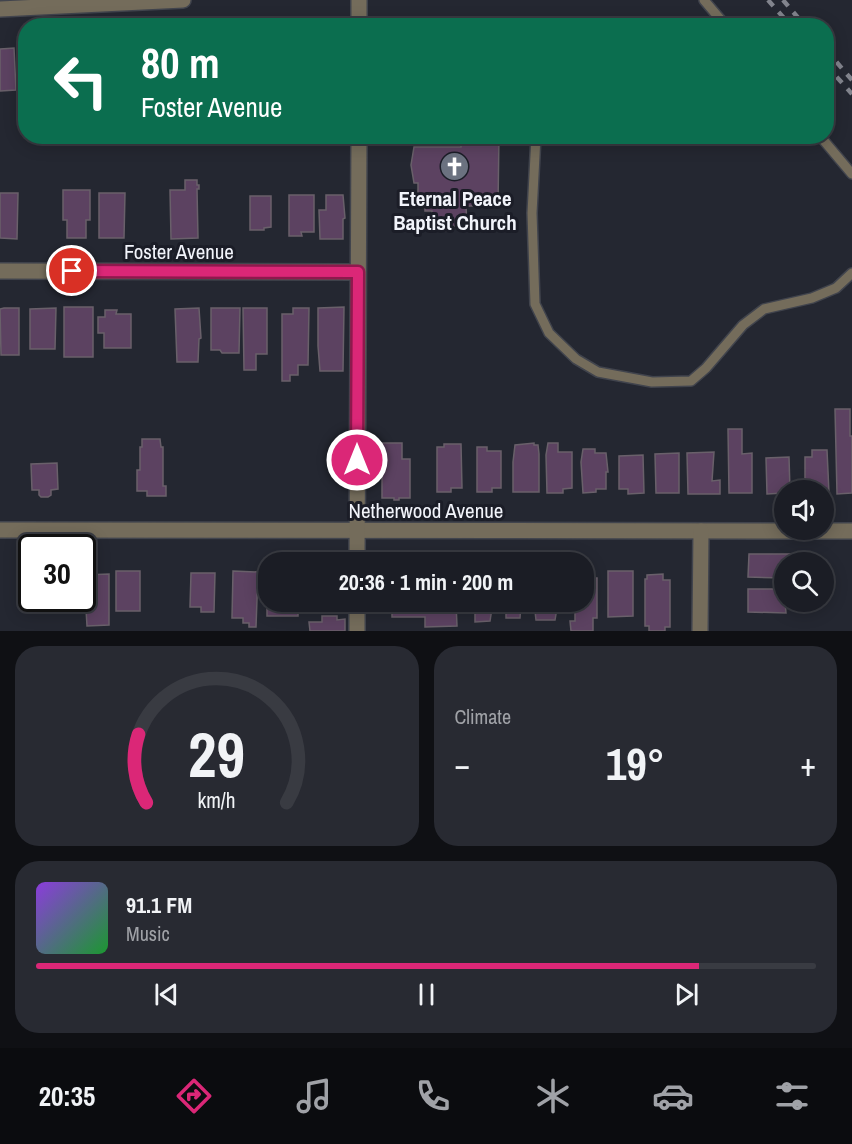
<!DOCTYPE html>
<html lang="en">
<head>
<meta charset="utf-8">
<style>
  body { margin:0; font-family:"Archivo Narrow",sans-serif; background:#282a32; color:#f1f3f6; height:100vh; display:flex; flex-direction:column; font-size:22px; white-space:nowrap }
  * { box-sizing:border-box; margin:0 }
  p { font-size:20px; color:#a0a2a7 }
  .icon { flex:none; width:33px; height:33px; fill:none; stroke:currentColor; stroke-width:2; stroke-linecap:round; stroke-linejoin:round }
  .map { position:relative; height:631px; overflow:hidden }
  .sheet { display:flex; flex-direction:column; gap:15px; padding:15px; background:#0f1014; flex:1 }
  .sheet>* { flex:none }
  .hud { position:absolute; left:18px; top:18px; width:816px; height:126px; border-radius:24px; box-shadow:0 3px 15px #0003,0 0 0 2px #393b42; background:#0b6e4f; color:#fff; overflow:hidden }
  .buttons { position:absolute; left:774px; top:480px; display:grid; gap:12px }
  .buttons a { display:grid; place-items:center; width:60px; height:60px; border-radius:50%; background:#1b1d25; box-shadow:0 3px 15px #0003,0 0 0 2px #393b42; font-size:30px }
  .speed { position:absolute; left:18px; top:534px; display:flex; gap:12px; font-size:30px; font-weight:700; text-align:center }
  .speed>* { display:grid; place-content:center; width:78px; height:78px; border-radius:50%; background:#1b1d25; box-shadow:0 3px 15px #0003,0 0 0 2px #393b42; line-height:1 }
  .speed .limit { border:3px solid #111; border-radius:9px; background:#fff; color:#111 }
  .pin { position:absolute; display:grid; place-items:center; width:51px; height:51px; color:#fff; margin:-26px; border:3px solid #fff; border-radius:50%; box-shadow:0 2px 6px #0007 }
  .me { position:absolute; width:66px; margin:-33px; rotate:0deg; stroke-linejoin:round; filter:drop-shadow(0 0 4px #0008) }
  .turn { display:flex; align-items:center; gap:21px; height:126px; padding:0 24px; font-size:27px }
  .turn .icon { width:78px; height:78px; stroke-width:2.5 }
  .turn b { display:block; font-size:42px; line-height:51px }
  .big { font-size:45px; font-weight:700; line-height:1.1 }
  .sheet .widget { flex:1; display:flex; flex-direction:column; justify-content:center; gap:9px; min-width:0; padding:0 21px; border-radius:24px; background:#282a32 }
  .sheet .dial { align-items:center; gap:0 }
  .dial svg { height:156px; overflow:visible; fill:none; stroke:#393b42; stroke-width:7; stroke-linecap:round; text-anchor:middle }
  .dial text { fill:#f1f3f6; stroke:none }
  .song { display:flex; align-items:center; gap:18px }
  .cover { width:72px; height:72px; border-radius:9px; background:linear-gradient(135deg,hsl(270 70% 55%),hsl(130 70% 35%)) }
  .played { height:6px; border-radius:3px; background:linear-gradient(90deg,#db2777 85%,#393b42 85%) }
  .keys { display:flex; justify-content:space-around; direction:ltr }
  .heat { display:flex; justify-content:space-between; align-items:center; font-size:33px; direction:ltr }
  .sheet .tiles { flex:1; display:grid; gap:15px; grid-template-columns:1fr 1fr }
  .widget:last-child { grid-column:span 2 }
  .trip { position:absolute; left:258px; top:552px; width:336px; height:60px; border-radius:24px; background:#1b1d25; box-shadow:0 3px 15px #0003,0 0 0 2px #393b42; font-weight:700; line-height:60px; text-align:center }
  .tab-bar { display:flex; height:96px; justify-content:space-around; align-items:center; background:#0b0c0f; color:#a0a2a7 }
  .tab-bar .icon { width:42px; height:42px }
  .tab-bar .selected { color:#db2777 }
  .tab-bar b { font-size:27px; color:#f1f3f6 }
  .map>svg:first-child { display:block }
  .building { fill:#5c4261; stroke:#69606a; stroke-width:1.5 }
  .lines { fill:none; stroke-linecap:round; stroke-linejoin:round }
  .service-casing { stroke:#41444d; stroke-width:12 }
  .minor-casing { stroke:#41444d; stroke-width:18 }
  .service { stroke:#746c5b; stroke-width:9 }
  .minor { stroke:#746c5b; stroke-width:15 }
  .rail { stroke:#82848d; stroke-width:4.5; stroke-dasharray:8 8; stroke-linecap:butt }
  .route-casing { stroke:#8e194d; stroke-width:15 }
  .route { stroke:#db2777; stroke-width:10 }
  .labels { text-anchor:middle; dominant-baseline:central; stroke-width:6; stroke-linejoin:round; paint-order:stroke }
  .poi-label { font-size:21px; font-weight:bold; fill:#f2f4fb; stroke:#1b1d27 }
  .street-label { font-size:21px; fill:#f2f4fb; stroke:#1b1d27 }
</style>
</head>
<body>
<div class="map">
<svg width="852" height="631" viewBox="0 0 852 631">
  <rect width="100%" height="100%" fill="#242731"/>
  <g class="building">
    <polygon points="14,48 16,90 0,91 0,49"/>
    <polygon points="461,136 499,136 498,206 466,206 467,226 447,226 447,231 432,230 432,211 425,211 425,203 418,203 418,183 414,183 411,165 414,147 461,147"/>
    <polygon points="185,180 197,180 197,185 199,185 199,189 197,189 198,238 171,239 170,190 185,190"/>
    <polygon points="63,190 90,190 90,220 86,220 86,238 67,238 67,220 63,220"/>
    <polygon points="0,193 18,193 17,239 0,238"/>
    <polygon points="99,193 125,193 124,238 99,238"/>
    <polygon points="289,195 314,195 314,232 301,232 302,236 289,236"/>
    <polygon points="326,195 343,195 345,218 343,219 343,239 320,239 319,210 326,210"/>
    <polygon points="250,196 271,196 271,227 264,228 264,230 250,230"/>
    <rect x="64" y="307" width="29" height="50"/>
    <polygon points="344,307 343,371 320,371 318,346 318,308"/>
    <polygon points="4,308 19,308 19,355 1,355 0,309"/>
    <polygon points="56,308 55,349 30,349 30,309"/>
    <polygon points="199,308 201,338 199,339 198,362 177,362 175,309"/>
    <polygon points="211,308 240,308 239,353 222,353 220,350 211,350"/>
    <polygon points="243,308 267,308 267,354 256,354 256,370 244,370"/>
    <polygon points="293,308 309,308 308,365 298,365 298,375 290,375 290,381 282,381 282,314 293,314"/>
    <polygon points="105,310 117,310 116,314 131,314 131,348 104,348 104,333 98,333 98,317 105,317"/>
    <polygon points="835,409 850,409 850,436 852,436 852,493 837,494"/>
    <polygon points="728,429 742,429 742,454 752,453 752,493 729,493"/>
    <polygon points="142,439 160,439 161,447 163,447 163,486 166,486 166,496 147,496 147,491 137,491 137,470 140,470 140,447 142,447"/>
    <polygon points="382,443 402,443 402,459 410,459 410,498 399,498 399,500 394,500 394,498 382,498"/>
    <polygon points="534,443 534,445 538,445 539,454 539,492 513,492 513,462 515,445"/>
    <polygon points="548,443 558,443 558,452 572,452 572,488 563,489 563,493 547,493 546,455"/>
    <polygon points="444,444 461,444 462,488 451,488 451,492 437,492 437,447 444,447"/>
    <polygon points="477,447 487,447 487,451 501,451 501,488 492,488 492,492 477,492"/>
    <polygon points="583,449 595,449 595,453 606,453 608,472 606,472 606,489 596,489 596,492 583,493 581,462"/>
    <polygon points="812,450 827,450 829,493 824,493 824,490 805,490 805,457 812,457"/>
    <polygon points="714,452 712,481 720,480 720,494 688,494 687,453"/>
    <polygon points="679,453 679,493 656,493 655,454"/>
    <polygon points="643,455 644,493 628,494 628,489 619,489 619,456"/>
    <polygon points="789,457 790,490 784,490 784,493 767,494 766,458"/>
    <polygon points="57,463 58,489 51,490 51,495 48,497 41,497 39,495 39,490 32,490 31,464"/>
    <polygon points="749,554 794,554 794,562 784,562 784,578 748,577"/>
    <polygon points="267,570 268,570 268,602 296,602 298,603 298,616 267,616"/>
    <rect x="116" y="571" width="24" height="40"/>
    <polygon points="233,571 258,572 256,627 249,627 249,623 243,623 243,618 232,618"/>
    <polygon points="608,571 633,571 633,616 608,617"/>
    <polygon points="191,573 215,573 214,612 201,612 201,607 190,607"/>
    <polygon points="584,573 589,573 589,578 597,578 597,618 593,618 593,631 571,631 570,621 575,621 575,612 571,612 571,602 584,602"/>
    <polygon points="109,574 109,625 87,626 84,575"/>
    <polygon points="663,574 663,580 670,580 670,627 665,627 665,631 649,631 649,626 645,626 645,579 647,579 647,575"/>
    <polygon points="748,589 784,589 786,613 748,612"/>
    <polygon points="38,598 73,598 73,605 52,606 52,612 38,612"/>
    <polygon points="392,602 456,602 457,626 425,627 425,617 392,617"/>
    <polygon points="468,602 493,602 490,621 475,622 475,612 468,612"/>
    <polygon points="498,602 523,602 521,603 520,618 506,618 506,613 498,613"/>
    <polygon points="534,602 558,602 555,620 536,620"/>
    <polygon points="322,616 337,616 337,620 345,619 345,631 310,631 309,622 322,622"/>
  </g>
  <g class="lines">
    <defs>
      <g id="service">
        <polyline points="704,0 726,26"/>
        <polyline points="536,136 532,213 535,304 549,333 576,359 598,372 652,382 691,381 706,368 743,325 764,309 812,298 836,288 852,273"/>
        <polyline points="820,136 852,174"/>
      </g>
      <g id="minor">
        <polyline points="0,9 183,0"/>
        <polyline points="359,26 359,0"/>
        <polyline points="0,271 358,272"/>
        <polyline points="0,530 852,531"/>
        <polyline points="357,562 359,136"/>
        <polyline points="357,602 357,631"/>
        <polyline points="700,631 701,531"/>
      </g>
    </defs>
    <use href="#service" class="service-casing"/>
    <use href="#minor" class="minor-casing"/>
    <use href="#service" class="service"/>
    <use href="#minor" class="minor"/>
    <g class="rail">
      <polyline points="768,0 791,26"/>
      <polyline points="783,0 805,26"/>
      <polyline points="826,50 852,80"/>
      <polyline points="826,65 852,94"/>
    </g>
  </g>
  <g class="lines">
    <defs>
      <polyline id="route" points="72,271 358,272 357,460"/>
    </defs>
    <use href="#route" class="route-casing"/>
    <use href="#route" class="route"/>
  </g>
  <defs>
    <symbol id="church-disc" viewBox="-11 -11 22 22"><circle r="9.5" fill="#6b7280" stroke="#1b1d27"/><path d="M-1.2-6h2.4v3.5h3.3v2.4h-3.3V6h-2.4V-.1h-3.3v-2.4h3.3Z" fill="#fff"/></symbol>
  </defs>
  <g fill-rule="evenodd">
    <use href="#church-disc" x="438" y="150" width="33" height="33"/>
  </g>
  <g class="labels">
    <g class="poi-label">
      <text x="455" y="198">Eternal Peace<tspan x="455" dy="24">Baptist Church</tspan></text>
    </g>
    <g class="street-label">
      <text x="179" y="251">Foster Avenue</text>
      <text x="426" y="510">Netherwood Avenue</text>
    </g>
  </g>
</svg>
<div class="buttons">
<a><svg class="icon" aria-label="sound" viewBox="0 0 24 24"><path d="M4 9h4l5-4v14l-5-4H4zM17 9q2 3 0 6"/></svg></a>
<a><svg class="icon" aria-label="search" viewBox="0 0 24 24"><circle cx="10" cy="10" r="6"/><path d="M15 15l6 6"/></svg></a>
</div>
<div class="speed"><div class="limit">30</div></div>
<div class="pin" style="left:72px;top:271px;background:#d93025"><svg class="icon" aria-label="arrive" viewBox="0 0 24 24"><path d="M6 21V4h12l-3 4 3 4H6"/></svg></div>
<svg class="me" style="left:357px;top:460px" viewBox="-20 -20 40 40"><circle r="17" fill="#db2777" stroke="#fff" stroke-width="3"/><path d="M0-11L8 9 0 5-8 9z" fill="#fff"/></svg>
<div class="trip">20:36 · 1 min · 200 m</div>
<div class="hud">
<div class="turn"><svg class="icon" aria-label="left" viewBox="0 0 24 24"><path d="M17 20v-9H6M10 6l-5 5 5 5"/></svg><div><b>80 m</b>Foster Avenue</div></div>
</div>
</div>
<section class="sheet">
<div class="tiles">
<div class="widget dial"><svg viewBox="0 0 100 80">
<path d="M14 69A42 42 0 1 1 86 69"/>
<path d="M14 69A42 42 0 0 1 10 34" stroke="#db2777"/>
<text x="50" y="56" font-size="32" font-weight="700">29</text>
<text x="50" y="72" font-size="11">km/h</text>
</svg></div>
<div class="widget"><p>Climate</p>
<div class="heat"><a>−</a><b class="big">19°</b><a>+</a></div>
</div>
<div class="widget">
<div class="song"><i class="cover"></i><div><b>91.1 FM</b><p>Music</p></div></div>
<div class="played"></div>
<div class="keys"><svg class="icon" aria-label="previous" viewBox="0 0 24 24"><path d="M18 5L8 12l10 7zM5 5v14"/></svg><svg class="icon" aria-label="pause" viewBox="0 0 24 24"><path d="M8 5v14M16 5v14"/></svg><svg class="icon" aria-label="next" viewBox="0 0 24 24"><path d="M6 5l10 7-10 7zM19 5v14"/></svg></div>
</div>
</div>
</section>
<nav class="tab-bar">
<b>20:35</b>
<svg class="icon selected" aria-label="directions" viewBox="0 0 24 24"><path d="M12 3l9 9-9 9-9-9zM9 14v-3h6M13 9l2 2-2 2"/></svg>
<svg class="icon" aria-label="music" viewBox="0 0 24 24"><path d="M9 18V5l10-2v13"/><circle cx="6" cy="18" r="3"/><circle cx="16" cy="16" r="3"/></svg>
<svg class="icon" aria-label="phone" viewBox="0 0 24 24"><path d="M5 4h4l2 5-3 2q2 4 5 5l2-3 5 2v4C11 20 4 13 5 4z"/></svg>
<svg class="icon" aria-label="climate" viewBox="0 0 24 24"><path d="M12 3v18M4 7l16 10M4 17L20 7"/></svg>
<svg class="icon" aria-label="car" viewBox="0 0 24 24"><path d="M5 17H2v-5l4-1 3-4h7l3 4 3 1v5h-3M9 17h6M6 11h13"/><circle cx="7" cy="17" r="2"/><circle cx="17" cy="17" r="2"/></svg>
<svg class="icon" aria-label="filters" viewBox="0 0 24 24"><path d="M4 7h16M4 17h16"/><circle cx="9" cy="7" r="2"/><circle cx="15" cy="17" r="2"/></svg>
</nav>
</body>
</html>
